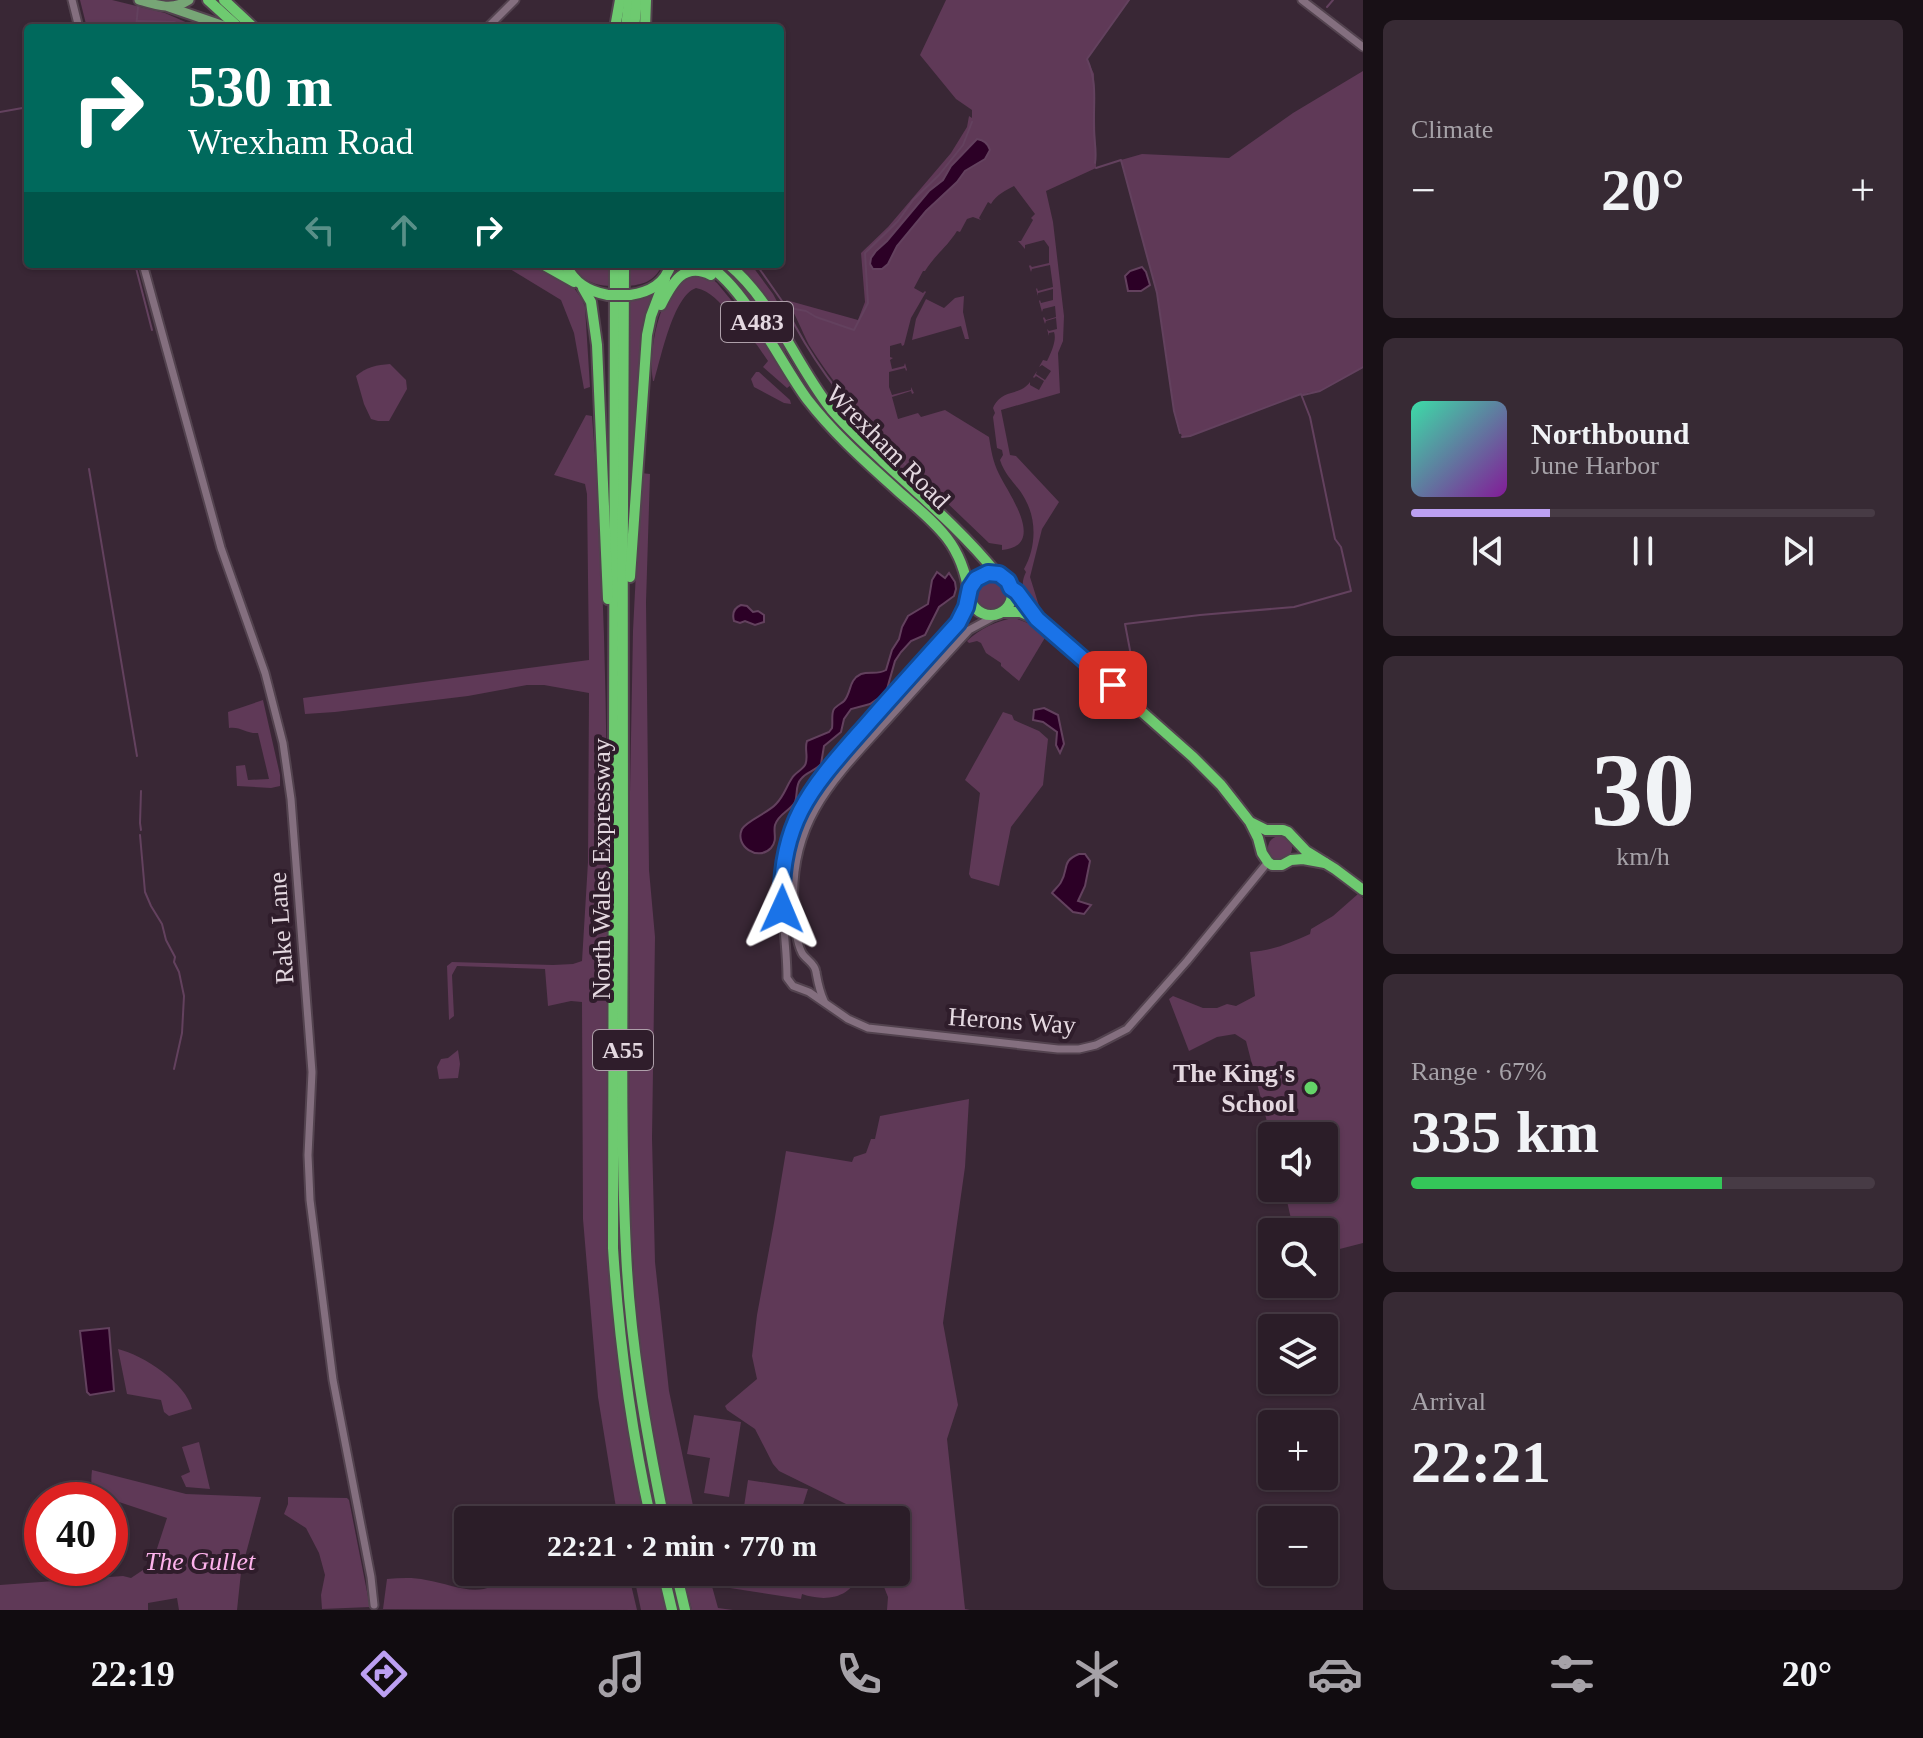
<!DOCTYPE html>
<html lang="en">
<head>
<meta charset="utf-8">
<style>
  body { margin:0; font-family:"Times New Roman",serif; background:#372a34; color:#f1f3f6; height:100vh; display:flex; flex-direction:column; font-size:30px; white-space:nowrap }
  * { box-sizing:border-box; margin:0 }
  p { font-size:26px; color:#a6a2a8 }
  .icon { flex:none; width:44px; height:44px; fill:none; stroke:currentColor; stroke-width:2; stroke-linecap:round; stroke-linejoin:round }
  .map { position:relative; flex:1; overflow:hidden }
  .details { display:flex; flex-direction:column; gap:20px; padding:20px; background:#181016; width:560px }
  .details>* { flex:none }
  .hud { position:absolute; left:24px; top:24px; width:760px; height:244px; border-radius:8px; box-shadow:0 2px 6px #0004,0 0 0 2px #473b45; background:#00695c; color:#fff; overflow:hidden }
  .tools { position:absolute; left:1258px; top:1122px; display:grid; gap:16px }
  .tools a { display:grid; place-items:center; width:80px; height:80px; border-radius:8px; background:#2b1d28; box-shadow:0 2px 6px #0004,0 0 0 2px #473b45; font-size:40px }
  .speed { position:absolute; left:24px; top:1482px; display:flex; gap:16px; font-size:40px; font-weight:700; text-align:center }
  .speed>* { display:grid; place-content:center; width:104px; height:104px; border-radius:50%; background:#2b1d28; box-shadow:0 2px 6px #0004,0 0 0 2px #473b45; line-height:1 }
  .speed .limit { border:12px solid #d22; background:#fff; color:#111 }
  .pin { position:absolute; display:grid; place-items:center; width:68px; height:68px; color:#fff; margin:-34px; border-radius:16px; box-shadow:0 4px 12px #0006 }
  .me { position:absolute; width:88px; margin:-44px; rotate:1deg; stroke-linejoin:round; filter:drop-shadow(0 0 6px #0008) }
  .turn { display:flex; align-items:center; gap:28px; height:168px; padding:0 32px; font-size:36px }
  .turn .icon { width:104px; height:104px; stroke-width:2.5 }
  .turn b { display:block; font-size:56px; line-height:68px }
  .lanes { display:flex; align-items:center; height:76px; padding:0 32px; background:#0003; justify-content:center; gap:40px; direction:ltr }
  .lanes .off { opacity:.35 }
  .big { font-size:60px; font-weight:600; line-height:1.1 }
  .details .widget { flex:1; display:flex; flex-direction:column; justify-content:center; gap:12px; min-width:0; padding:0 28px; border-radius:12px; background:#372a34 }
  .details .dial { align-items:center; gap:0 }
  .dial b { font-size:104px; line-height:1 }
  .song { display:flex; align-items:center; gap:24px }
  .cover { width:96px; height:96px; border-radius:12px; background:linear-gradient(135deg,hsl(160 70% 55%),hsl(290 70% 35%)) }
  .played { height:8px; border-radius:4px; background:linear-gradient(90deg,#bca0f2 30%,#473b45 30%) }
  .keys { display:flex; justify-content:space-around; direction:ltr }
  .heat { display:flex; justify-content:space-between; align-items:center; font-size:44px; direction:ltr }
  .charge { height:12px; border-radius:6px; background:linear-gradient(90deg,#34c759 67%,#473b45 0) }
  .trip { position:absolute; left:454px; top:1506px; width:456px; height:80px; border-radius:8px; background:#2b1d28; box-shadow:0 2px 6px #0004,0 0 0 2px #473b45; font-weight:600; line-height:80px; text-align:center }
  .tab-bar { display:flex; height:128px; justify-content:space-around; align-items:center; background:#110c10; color:#a6a2a8 }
  .tab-bar .icon { width:56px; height:56px }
  .tab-bar .selected { color:#bca0f2 }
  .tab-bar b { font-size:36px; color:#f1f3f6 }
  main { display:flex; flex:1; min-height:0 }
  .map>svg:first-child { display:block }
  .green { fill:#5f3957; fill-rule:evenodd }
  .water { fill:#2c0026; stroke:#63415e; stroke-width:2 }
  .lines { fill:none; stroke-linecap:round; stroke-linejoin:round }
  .stream { stroke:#63415e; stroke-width:2 }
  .minor-casing { stroke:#53434f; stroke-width:11 }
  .major-casing { stroke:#53434f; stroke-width:13 }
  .highway-casing { stroke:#53434f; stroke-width:14 }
  .minor { stroke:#846f7f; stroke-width:7 }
  .major { stroke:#77a676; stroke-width:9 }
  .highway { stroke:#6eca70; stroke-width:10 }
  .highway-bridge-casing { stroke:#53434f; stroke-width:14; stroke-linecap:butt }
  .highway-bridge { stroke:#6eca70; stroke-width:10 }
  .route-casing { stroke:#114b97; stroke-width:20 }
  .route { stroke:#1a73e8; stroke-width:14 }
  .poi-dot { fill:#64d468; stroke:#2f1d2b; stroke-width:3 }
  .labels { text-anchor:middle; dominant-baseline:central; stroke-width:8; stroke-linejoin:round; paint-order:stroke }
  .shield { fill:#2f1d2b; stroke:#aea0aa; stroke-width:2 }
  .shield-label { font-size:24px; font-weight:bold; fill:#e4d8e0 }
  .street-label { font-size:26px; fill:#e4d8e0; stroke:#2f1d2b }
  .poi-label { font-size:26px; font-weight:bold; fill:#e4d8e0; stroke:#2f1d2b; text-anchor:end }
  .park-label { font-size:26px; font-style:italic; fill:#feb3ed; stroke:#2f1d2b }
</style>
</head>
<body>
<main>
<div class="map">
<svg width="1363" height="1610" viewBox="0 0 1363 1610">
  <rect width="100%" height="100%" fill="#392735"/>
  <g class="green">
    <polygon points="80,0 112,0 165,13 199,28 188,28 174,22 138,21 136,28 87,28"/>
    <path d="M946 0H1129L1087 59 1094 74 1096 168 1046 191 1053 222 1064 316 1063 341 1058 353 1060 393 1001 410 1010 455 1016 456 1059 502 1042 529 1030 577 1040 609C1029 597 1017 590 1026 572L1024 569C1036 548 1037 520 1025 499 1017 484 1006 478 1000 460L1003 455 1002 450 997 448 993 417 995 413 993 408C1002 388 1019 397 1030 382V385L1039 390 1044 381 1036 376 1034 378 1033 377 1037 371 1036 374 1045 380 1051 371 1042 365 1039 367 1043 360 1047 361C1051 353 1057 340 1054 332L1049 333V336L1047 329 1049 331 1057 329 1056 318 1046 321 1045 324 1043 318 1044 317 1046 320 1056 317 1055 306 1043 309 1042 312 1039 301 1040 300 1041 303 1053 300V289L1038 293V296L1036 289 1037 288 1038 291 1053 287 1050 265 1032 269 1031 272 1029 266 1030 265 1032 267 1049 263V247L1044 240 1025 245V249L1018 241H1021L1033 220 1031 218 1035 214 1014 186C1005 191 997 194 991 204L988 202 979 218 981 220 973 217 967 219 960 232 957 231C947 247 935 255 925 271H923L914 288 923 293 925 291 926 292 911 318 904 345 902 346 901 343 890 346V357L893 358 890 360 892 369 904 366 905 363 907 370 906 371 905 368 889 372V387L892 395 911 390V387L914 393 912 394 911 391 892 397 898 419 918 413 921 417 945 410 989 437C991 450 993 462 999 474 1008 493 1048 546 1002 550V545L989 543 919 476 907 474 878 446 885 438C856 410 830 379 809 345 801 330 796 314 786 300L858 320 865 302 861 253 888 227 951 153 967 127 969 116 972 118V110L956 99 920 55ZM977 139 982 140 985 159 965 171 957 182 926 211 897 246 888 264H870L871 258 876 251 887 241 929 191 943 180 951 166Z"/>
    <polygon points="1363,71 1363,367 1320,391 1307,393 1302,396 1300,394 1190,436 1182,437 1174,411 1157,293 1121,160 1142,154 1229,158 1293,113"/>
    <polygon points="502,264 532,264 574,288 582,299 585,307 590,387 584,389 574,333 561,300"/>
    <path d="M572 264H610V286C592 285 581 280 572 264Z"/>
    <path d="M629 264H663C655 280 646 284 629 286Z"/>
    <path d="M718 264 732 274 762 311 782 342 787 357 806 387 805 388C778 347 754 298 718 264Z"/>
    <path d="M741 264H750L753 267 773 294 793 331 789 332C774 309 759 288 740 267Z"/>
    <path d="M692 273 711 278 717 283 759 334 789 380 788 381 791 385 787 388 763 367 768 361 757 345 729 315 730 314C720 303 711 291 696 288 673 296 661 358 654 381H653C648 354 658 298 681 280 684 277 688 275 692 273Z"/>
    <polygon points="654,293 641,334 628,534 630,301 640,299"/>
    <polygon points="964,296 963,312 969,339 965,339 961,326 912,340 916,319 926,299 944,308 955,298"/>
    <path d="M390 364 406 380 407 389 389 421H378L371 419 364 404 356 376C366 367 377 365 390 364Z"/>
    <polygon points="756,372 759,372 790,400 791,404 784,403 754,387 751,379"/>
    <path d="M586 415 592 416C609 619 607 823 608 1026 609 1192 606 1358 645 1520H618L598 1397 583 1219 582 1002 571 1001 548 1006 545 969 457 966 452 975 454 1016 449 1020 447 966 452 962 553 965 573 964 582 961 588 862 589 693 544 685H527L468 696 335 712 305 714 303 698 589 660 587 494 585 484 554 475Z"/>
    <polygon points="641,473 650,474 646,602 649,870 655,937 652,1138 655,1262 669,1391 696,1520 669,1520 647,1400 636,1309 630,1206 629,1101 630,792 633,631"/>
    <circle cx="990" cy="595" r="16"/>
    <path d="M1015 618 1046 630V636L1019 681 1001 666V663L986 653 981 643 977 641 969 643 967 641C979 629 998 620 1015 618Z"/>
    <path d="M263 700 280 775V786L271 788 237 786 236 766 245 765 248 780 269 779 258 733C247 734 240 726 229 728L228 712Z"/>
    <polygon points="1003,712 1012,715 1014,720 1039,731 1048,739 1043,785 1011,827 999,886 971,878 969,874 980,793 965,780"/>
    <circle cx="1280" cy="848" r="12"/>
    <path d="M1358 894 1363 898V1243L1324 1253V1232H1294L1284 1188H1324V1136H1272V1141L1246 1041 1235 1034 1217 1037 1189 1051 1169 999 1173 996 1203 1008H1217L1227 1004 1236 1006 1255 996 1250 952C1272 951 1290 943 1310 934L1311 929 1333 916Z"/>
    <polygon points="458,1050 460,1064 458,1078 439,1079 437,1067 441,1059 448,1058"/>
    <polygon points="969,1099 965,1167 943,1323 958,1405 947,1439 965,1609 970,1610 887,1610 888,1597 878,1572 896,1572 896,1520 860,1520 846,1504 779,1471 773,1464 755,1429 727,1410 725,1406 757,1379 752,1356 757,1315 774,1223 786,1151 852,1162 854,1157 866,1153 871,1139 875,1139 880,1116"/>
    <path d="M118 1349C143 1355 186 1383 192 1409L169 1416 164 1412 161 1400 127 1394Z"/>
    <polygon points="694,1415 741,1422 729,1497 704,1493 710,1458 687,1454"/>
    <polygon points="199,1442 210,1489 186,1487 181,1476 190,1472 182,1447"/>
    <path d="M92 1470 186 1494 261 1497 241 1572 237 1610H179L177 1598 148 1603V1610H0V1585L123 1576 131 1578 152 1564 167 1518 98 1495C90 1489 91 1479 92 1470Z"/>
    <polygon points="748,1480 808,1489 801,1511 793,1520 742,1520"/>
    <polygon points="288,1497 347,1498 349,1500 370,1607 322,1609 321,1595 325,1575 319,1553 306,1528 284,1514 288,1504"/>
    <path d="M508 1572H628L637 1610 383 1609 387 1579C400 1578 413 1577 426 1580 457 1585 485 1603 508 1572Z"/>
    <polygon points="633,1572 658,1572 667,1610 641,1610"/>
    <polygon points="682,1572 708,1572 718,1608 733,1610 692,1610"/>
    <path d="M719 1572H859C852 1599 825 1602 802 1594L801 1599 717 1586Z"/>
  </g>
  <g class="water">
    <path d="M977 139C984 140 988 143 990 150L985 159 965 171 957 182 926 211 897 246 888 264 882 269H873L870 264 871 258 876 251 887 241 929 191 943 180 951 166Z"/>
    <polygon points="1142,267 1146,272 1150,285 1141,291 1128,291 1125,276 1130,271"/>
    <path d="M937 572 945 578 949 573 955 582 956 589 954 596 939 607 925 635 911 641 901 652 895 661 887 689 883 695 870 704 851 709 844 719 841 732 824 746 821 764C815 771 806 772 801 779 795 785 798 794 795 802 790 811 778 814 775 825 773 833 778 840 771 848 758 862 734 846 742 829 746 821 768 813 776 804 784 796 786 787 792 778 795 773 802 770 805 765 809 758 804 749 807 741L829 732 832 728C833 723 831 713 834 709 836 706 842 703 844 701 852 692 848 680 861 674 870 671 877 675 886 670L892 650 899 639 902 627 908 616 928 604 932 580Z"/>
    <path d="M741 605 747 606 753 612 758 611 764 615V622L755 625 745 621 740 623 734 621C732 614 734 608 741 605Z"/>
    <polygon points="1044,708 1058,715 1064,744 1060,753 1056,745 1057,732 1043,722 1033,720 1034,710"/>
    <path d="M1079 854H1085L1090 861 1085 886 1078 901 1091 905 1084 914 1073 912 1052 893C1053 891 1060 885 1061 882 1069 869 1061 861 1079 854Z"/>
    <polygon points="109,1328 114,1391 90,1395 87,1392 80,1331"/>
  </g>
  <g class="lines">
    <g class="stream">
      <polyline points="1327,7 1333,0"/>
      <polyline points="137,21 174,22 188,28"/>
      <polyline points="136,28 138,7"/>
      <polyline points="0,112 28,107"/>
      <path d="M1095 163C1097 151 1094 141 1094 130 1093 103 1098 84 1087 59L1129 0"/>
      <polyline points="1096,168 1121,160 1157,293 1174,411 1180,433"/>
      <polyline points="135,264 152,330"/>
      <polyline points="756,264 782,301"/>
      <polyline points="795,309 806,311 816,317 854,330 868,303 865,253 898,221 913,200 939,175 963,145 972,122"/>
      <path d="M787 310C811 359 842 400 879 439"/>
      <polyline points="1303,395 1320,391 1363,367"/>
      <polyline points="885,444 907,466"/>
      <polyline points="89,469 137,756"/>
      <polyline points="1138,692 1125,624 1200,615 1294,607 1351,591 1341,547 1335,539 1310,417 1301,394 1190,436 1182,437"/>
      <polyline points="141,830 140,823 141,791"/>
      <polyline points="140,835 145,892 151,906 162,924 166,940 175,957 174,962 179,972 184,996 182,1033 174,1069"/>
    </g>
    <defs>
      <g id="minor">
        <polyline points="72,0 79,28"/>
        <polyline points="1302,0 1363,47"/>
        <polyline points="487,28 515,0"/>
        <polyline points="143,264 221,548 265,673 283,743 291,799 312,1072 308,1155 310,1200 333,1380 371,1577 374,1605"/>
        <path d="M969 595 958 623C929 654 901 686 872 718 833 763 790 806 783 868 779 904 787 941 787 978L793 986 809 992 848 1019 868 1028 1058 1049H1079L1096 1045 1127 1029 1187 961 1268 862"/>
        <path d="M824 1001C819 990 818 983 816 972 815 963 806 960 802 953 795 939 795 920 794 905 789 818 838 775 891 716 917 687 943 658 969 630L995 616"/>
      </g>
      <g id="major">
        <path d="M139 0C156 5 172 11 189 0"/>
        <polyline points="169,7 230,28"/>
      </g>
      <g id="highway">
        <polyline points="208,0 239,28"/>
        <polyline points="224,0 254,28"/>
        <polyline points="615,28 620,0"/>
        <polyline points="626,28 629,0"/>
        <polyline points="634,28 637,0"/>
        <polyline points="645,28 646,0"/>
        <polyline points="542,264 574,282"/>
        <path d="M565 264C575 283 587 291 608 295"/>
        <path d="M615 264 613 1248C619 1340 631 1430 651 1520"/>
        <path d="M624 264C622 466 623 669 623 871 623 998 620 1125 626 1251 630 1341 646 1432 664 1520"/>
        <path d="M704 264C740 278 782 366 807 399 834 434 866 462 898 491 915 506 933 520 947 538 960 555 966 573 969 594"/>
        <path d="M728 264C774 302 794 362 831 409 847 428 865 444 883 461 922 497 964 533 997 574"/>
        <polyline points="583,288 591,302 597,345 608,599"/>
        <path d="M630 295C650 292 665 284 671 264"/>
        <path d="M661 305C672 283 684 261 711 275"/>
        <circle cx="991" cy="594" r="21"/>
        <polyline points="630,577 647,335 651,316 665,279"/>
        <polyline points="1011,588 1017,592 1036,617"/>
        <polyline points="1003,612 1020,612 1037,619 1193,757 1221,785 1250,822 1258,838 1262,853 1268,862 1272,865 1282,865 1291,860 1303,859 1325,863"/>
        <polyline points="1252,823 1266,830 1283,830 1288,832 1306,851 1335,869 1363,890"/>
        <polyline points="663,1572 672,1610"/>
        <polyline points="676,1572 685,1610"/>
      </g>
    </defs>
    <use href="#minor" class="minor-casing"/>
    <use href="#major" class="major-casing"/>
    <use href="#highway" class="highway-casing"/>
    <use href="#minor" class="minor"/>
    <use href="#major" class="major"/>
    <use href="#highway" class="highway"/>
    <defs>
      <polyline id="highway-bridge" points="608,295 630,295"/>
    </defs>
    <use href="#highway-bridge" class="highway-bridge-casing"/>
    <use href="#highway-bridge" class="highway-bridge"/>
  </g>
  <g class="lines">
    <defs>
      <path id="route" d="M782 909C778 818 816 783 871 720 900 687 929 655 958 623L966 607 970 588 976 579 988 573 999 574 1008 581 1011 588 1017 592 1037 619 1113 685"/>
    </defs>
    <use href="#route" class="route-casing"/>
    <use href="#route" class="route"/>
  </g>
  <circle class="poi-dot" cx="1311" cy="1088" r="8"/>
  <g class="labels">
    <g class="shield">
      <rect x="721" y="302" width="72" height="40" rx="6"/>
      <rect x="593" y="1030" width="60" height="40" rx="6"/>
    </g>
    <g class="shield-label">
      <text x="757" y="322">A483</text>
      <text x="623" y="1050">A55</text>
    </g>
    <g class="street-label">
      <text transform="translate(888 447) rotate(45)">Wrexham Road</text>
      <text transform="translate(601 869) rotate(-90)">North Wales Expressway</text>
      <text transform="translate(281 928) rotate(-94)">Rake Lane</text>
      <text transform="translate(1012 1021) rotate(4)">Herons Way</text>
    </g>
    <g class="poi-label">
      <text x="1295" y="1073">The King's<tspan x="1295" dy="30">School</tspan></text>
    </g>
    <g class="park-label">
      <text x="200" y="1561">The Gullet</text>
    </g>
  </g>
</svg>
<div class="tools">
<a><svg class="icon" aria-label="sound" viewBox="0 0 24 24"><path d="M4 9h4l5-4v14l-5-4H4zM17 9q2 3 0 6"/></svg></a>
<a><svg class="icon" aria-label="search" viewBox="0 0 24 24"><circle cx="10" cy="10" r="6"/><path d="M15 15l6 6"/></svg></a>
<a><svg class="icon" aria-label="layers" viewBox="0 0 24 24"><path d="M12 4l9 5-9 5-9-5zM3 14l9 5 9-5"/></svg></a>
<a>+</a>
<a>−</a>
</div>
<div class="speed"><div class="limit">40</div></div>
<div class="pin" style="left:1113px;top:685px;background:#d93025"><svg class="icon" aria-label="arrive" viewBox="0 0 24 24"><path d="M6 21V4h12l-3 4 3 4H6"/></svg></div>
<svg class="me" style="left:782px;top:909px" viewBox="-20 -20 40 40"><path d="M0-17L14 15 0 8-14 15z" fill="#1a73e8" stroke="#fff" stroke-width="4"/></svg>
<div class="trip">22:21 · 2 min · 770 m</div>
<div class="hud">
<div class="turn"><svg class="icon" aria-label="right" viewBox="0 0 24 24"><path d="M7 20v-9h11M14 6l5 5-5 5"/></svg><div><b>530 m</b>Wrexham Road</div></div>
<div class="lanes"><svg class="icon off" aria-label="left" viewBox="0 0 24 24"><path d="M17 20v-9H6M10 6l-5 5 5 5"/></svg><svg class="icon off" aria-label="ahead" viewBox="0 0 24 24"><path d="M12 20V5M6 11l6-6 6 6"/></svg><svg class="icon" aria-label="right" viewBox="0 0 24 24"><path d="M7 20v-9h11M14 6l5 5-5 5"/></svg></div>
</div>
</div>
<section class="details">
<div class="widget"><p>Climate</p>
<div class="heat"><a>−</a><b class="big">20°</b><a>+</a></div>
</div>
<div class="widget">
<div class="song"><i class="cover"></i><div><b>Northbound</b><p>June Harbor</p></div></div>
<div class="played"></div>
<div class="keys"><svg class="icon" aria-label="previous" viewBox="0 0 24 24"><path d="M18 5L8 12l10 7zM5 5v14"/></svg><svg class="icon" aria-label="pause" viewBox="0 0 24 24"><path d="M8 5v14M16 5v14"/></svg><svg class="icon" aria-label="next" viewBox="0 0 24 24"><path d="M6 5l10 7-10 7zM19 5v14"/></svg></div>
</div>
<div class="widget dial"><b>30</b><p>km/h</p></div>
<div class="widget"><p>Range · 67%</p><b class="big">335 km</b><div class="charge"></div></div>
<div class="widget"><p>Arrival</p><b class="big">22:21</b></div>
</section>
</main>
<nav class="tab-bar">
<b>22:19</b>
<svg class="icon selected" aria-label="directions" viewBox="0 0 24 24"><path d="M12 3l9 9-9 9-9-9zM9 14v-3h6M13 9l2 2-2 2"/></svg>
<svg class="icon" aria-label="music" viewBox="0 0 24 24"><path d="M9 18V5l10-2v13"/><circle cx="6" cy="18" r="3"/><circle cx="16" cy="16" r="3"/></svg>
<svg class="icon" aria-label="phone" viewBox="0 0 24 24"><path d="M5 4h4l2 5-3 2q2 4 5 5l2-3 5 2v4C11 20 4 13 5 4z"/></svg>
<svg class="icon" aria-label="climate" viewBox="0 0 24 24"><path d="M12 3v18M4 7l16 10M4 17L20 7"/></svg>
<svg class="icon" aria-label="car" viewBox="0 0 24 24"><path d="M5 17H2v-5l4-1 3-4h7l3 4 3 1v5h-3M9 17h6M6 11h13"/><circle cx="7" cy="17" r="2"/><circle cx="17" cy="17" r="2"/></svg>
<svg class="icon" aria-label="filters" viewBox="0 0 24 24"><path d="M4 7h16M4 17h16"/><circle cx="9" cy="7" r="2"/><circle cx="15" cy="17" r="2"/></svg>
<b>20°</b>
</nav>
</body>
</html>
